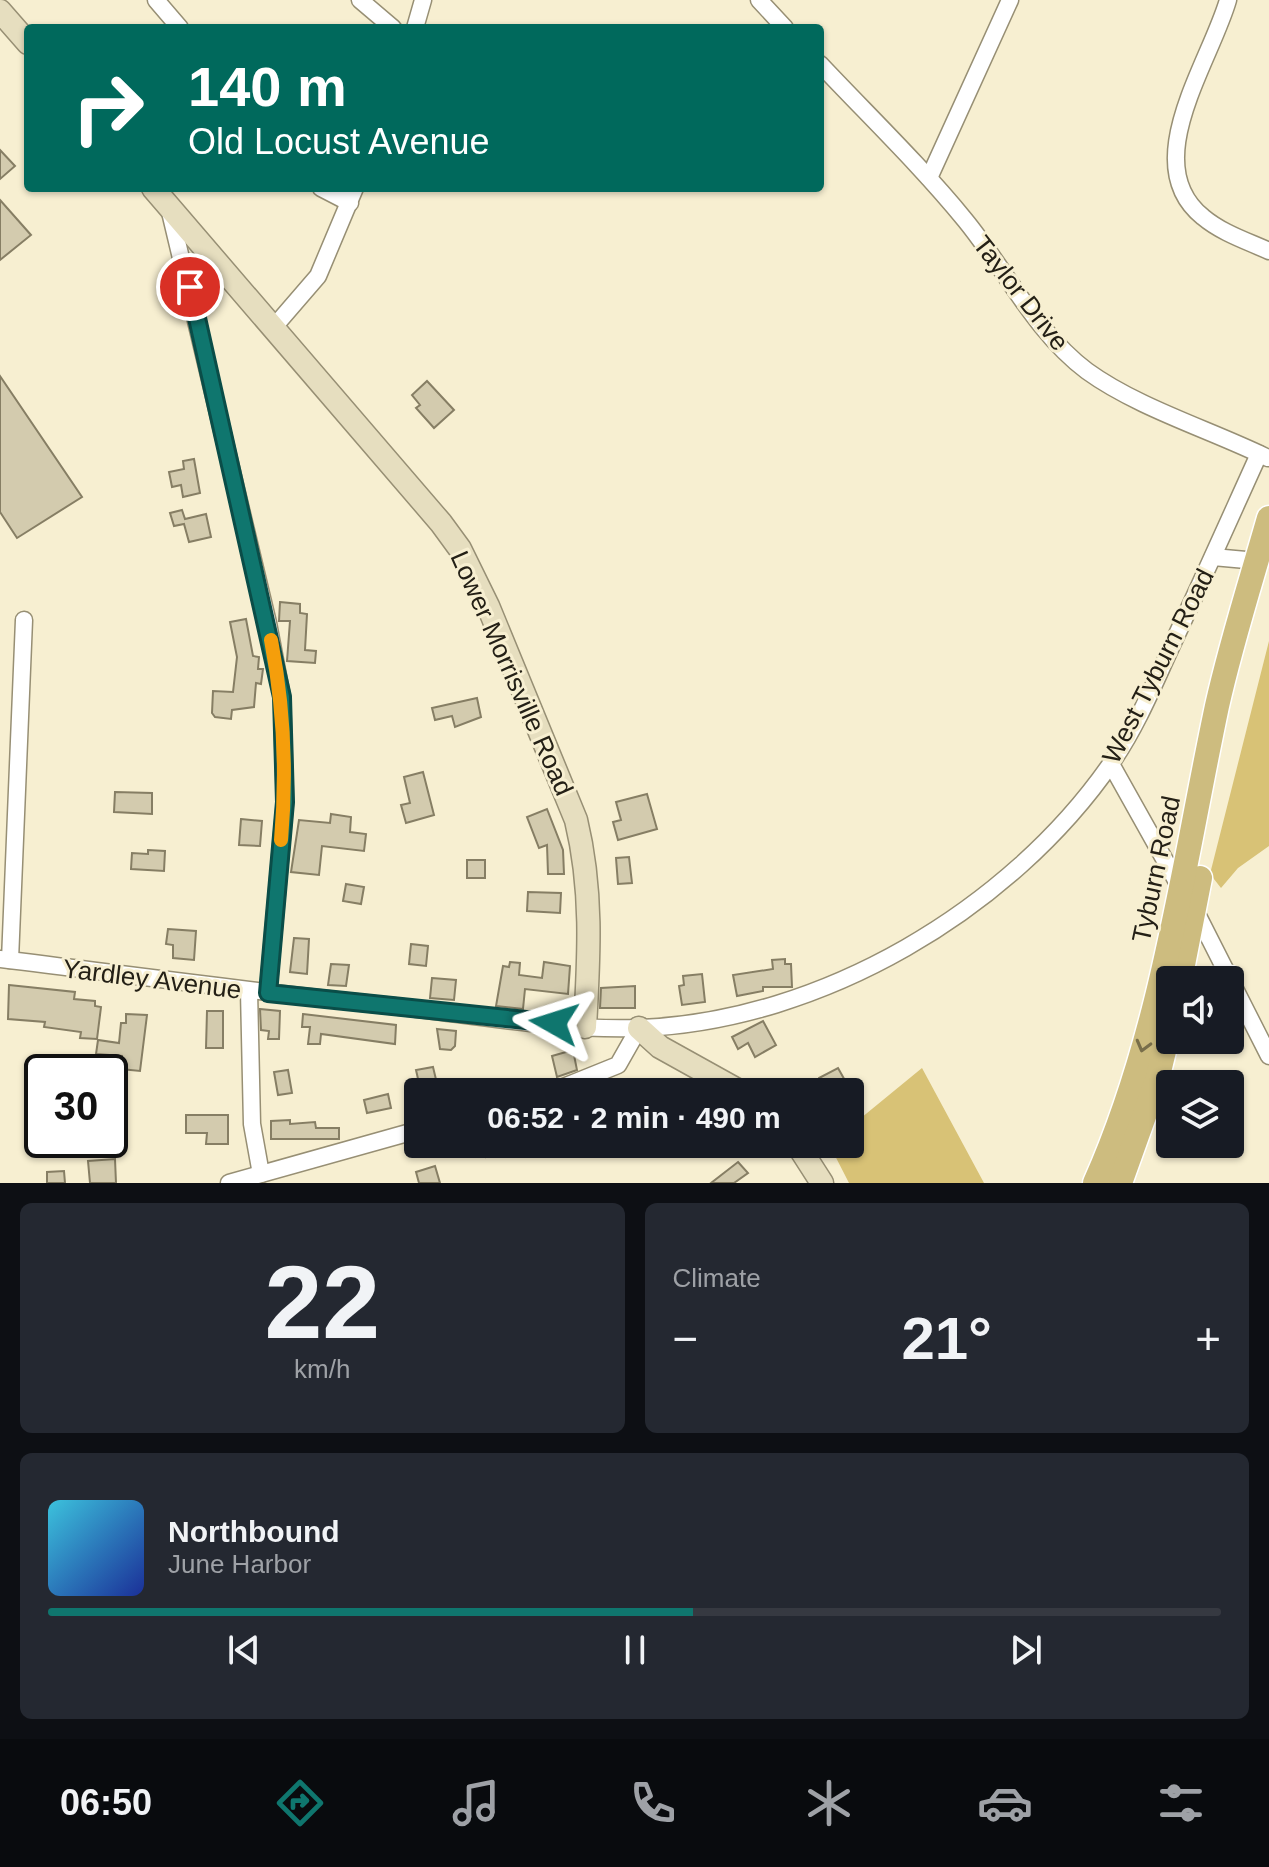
<!DOCTYPE html>
<html lang="en">
<head>
<meta charset="utf-8">
<style>
  body { margin:0; font-family:Helvetica,sans-serif; background:#242831; color:#f1f3f6; height:100vh; display:flex; flex-direction:column; font-size:30px; white-space:nowrap }
  * { box-sizing:border-box; margin:0 }
  p { font-size:26px; color:#9ea1a6 }
  .icon { flex:none; width:44px; height:44px; fill:none; stroke:currentColor; stroke-width:2; stroke-linecap:round; stroke-linejoin:round }
  .map { position:relative; height:1183px; overflow:hidden }
  .details { display:flex; flex-direction:column; gap:20px; padding:20px; background:#0d0f14; flex:1 }
  .details>* { flex:none }
  .guide { position:absolute; left:24px; top:24px; width:800px; height:168px; border-radius:8px; box-shadow:0 2px 6px #0004; background:#00695c; color:#fff; overflow:hidden }
  .fabs { position:absolute; left:1156px; top:966px; display:grid; gap:16px }
  .fabs a { display:grid; place-items:center; width:88px; height:88px; border-radius:8px; background:#171b24; box-shadow:0 2px 6px #0004; font-size:40px }
  .speed { position:absolute; left:24px; top:1054px; display:flex; gap:16px; font-size:40px; font-weight:700; text-align:center }
  .speed>* { display:grid; place-content:center; width:104px; height:104px; border-radius:50%; background:#171b24; box-shadow:0 2px 6px #0004; line-height:1 }
  .speed .limit { border:4px solid #111; border-radius:12px; background:#fff; color:#111 }
  .pin { position:absolute; display:grid; place-items:center; width:68px; height:68px; color:#fff; margin:-34px; border:4px solid #fff; border-radius:50%; box-shadow:0 2px 8px #0007 }
  .me { position:absolute; width:88px; margin:-44px; rotate:276deg; stroke-linejoin:round; filter:drop-shadow(0 0 6px #0008) }
  .turn { display:flex; align-items:center; gap:28px; height:168px; padding:0 32px; font-size:36px }
  .turn .icon { width:104px; height:104px; stroke-width:2.5 }
  .turn b { display:block; font-size:56px; line-height:68px }
  .big { font-size:60px; font-weight:600; line-height:1.1 }
  .details .tile { flex:1; display:flex; flex-direction:column; justify-content:center; gap:12px; min-width:0; padding:0 28px; border-radius:12px; background:#242831 }
  .details .dial { align-items:center; gap:0 }
  .dial b { font-size:104px; line-height:1 }
  .song { display:flex; align-items:center; gap:24px }
  .cover { width:96px; height:96px; border-radius:12px; background:linear-gradient(135deg,hsl(190 70% 55%),hsl(230 70% 35%)) }
  .played { height:8px; border-radius:4px; background:linear-gradient(90deg,#0f766e 55%,#363941 55%) }
  .keys { display:flex; justify-content:space-around; direction:ltr }
  .heat { display:flex; justify-content:space-between; align-items:center; font-size:44px; direction:ltr }
  .details .tiles { flex:1; display:grid; gap:20px; grid-template-columns:1fr 1fr }
  .tile:last-child { grid-column:span 2 }
  .trip { position:absolute; left:404px; top:1078px; width:460px; height:80px; border-radius:8px; background:#171b24; box-shadow:0 2px 6px #0004; font-weight:600; line-height:80px; text-align:center }
  .tabs { display:flex; height:128px; justify-content:space-around; align-items:center; background:#090b0e; color:#9ea1a6 }
  .tabs .icon { width:56px; height:56px }
  .tabs .on { color:#0f766e }
  .tabs b { font-size:36px; color:#f1f3f6 }
  .map>svg:first-child { display:block }
  .green { fill:#d8c276 }
  .building { fill:#d3cbae; stroke:#867e64; stroke-width:2 }
  .lines { fill:none; stroke-linecap:round; stroke-linejoin:round }
  .street-casing { stroke:#978f74; stroke-width:19 }
  .secondary-casing { stroke:#978f74; stroke-width:25 }
  .primary-casing { stroke:#fff; stroke-width:27 }
  .street { stroke:#fff; stroke-width:16 }
  .secondary { stroke:#e6debf; stroke-width:22 }
  .primary { stroke:#cdbc7f; stroke-width:24 }
  .oneway { stroke:#786e4a }
  .route-casing { stroke:#0a4d48; stroke-width:20 }
  .route { stroke:#0f766e; stroke-width:14 }
  .slow { stroke:#f59e0b; stroke-width:14 }
  .labels { text-anchor:middle; dominant-baseline:central; stroke-width:6; stroke-linejoin:round; paint-order:stroke }
  .street-label { font-size:26px; fill:#242016; stroke:#f7efd1 }
</style>
</head>
<body>
<div class="map">
<svg width="1269" height="1183" viewBox="0 0 1269 1183">
  <rect width="100%" height="100%" fill="#f7efd1"/>
  <g class="green">
    <polygon points="1269,641 1269,846 1238,868 1221,888 1210,874"/>
    <polygon points="922,1068 984,1183 849,1183 829,1144 850,1144 850,1127"/>
  </g>
  <g class="building">
    <polygon points="0,150 15,166 0,179"/>
    <polygon points="0,200 31,235 0,260"/>
    <polygon points="0,376 82,497 17,538 0,512"/>
    <polygon points="427,381 454,410 434,428 416,408 420,405 412,395"/>
    <polygon points="194,459 200,493 183,497 181,485 172,487 169,472 184,469 183,461"/>
    <polygon points="182,510 185,519 206,514 211,537 189,542 184,524 174,526 170,513"/>
    <polygon points="280,602 300,604 300,613 307,614 305,650 316,651 315,663 287,661 290,621 279,621"/>
    <polygon points="246,619 253,656 259,657 258,669 263,669 261,684 256,683 254,707 232,710 231,719 215,717 212,713 213,691 233,692 237,657 230,622"/>
    <polygon points="477,698 481,717 455,727 452,716 435,720 432,708"/>
    <polygon points="423,772 434,815 406,823 401,805 410,803 404,777"/>
    <polygon points="115,792 152,793 152,814 114,812"/>
    <polygon points="647,794 657,829 618,840 613,822 621,820 616,802"/>
    <polygon points="547,809 563,850 564,874 548,874 547,845 539,848 527,817"/>
    <polygon points="331,814 351,817 350,832 366,834 364,851 322,846 319,875 291,872 299,820 330,823"/>
    <polygon points="241,819 262,821 260,846 239,845"/>
    <polygon points="148,850 165,851 164,871 131,869 132,853 148,854"/>
    <polygon points="629,857 632,883 618,884 616,858"/>
    <rect x="467" y="860" width="18" height="18"/>
    <polygon points="346,884 364,887 361,904 343,901"/>
    <polygon points="528,892 561,893 560,913 527,911"/>
    <polygon points="168,929 196,931 194,960 173,958 173,945 166,944"/>
    <polygon points="294,938 309,939 307,974 290,972"/>
    <polygon points="411,944 428,946 426,966 409,964"/>
    <polygon points="785,959 785,964 791,964 792,987 763,987 763,991 737,996 733,975 773,969 772,960"/>
    <polygon points="510,962 520,963 519,975 542,978 544,962 570,966 568,994 525,989 523,1009 496,1006 503,966 509,967"/>
    <polygon points="331,964 349,965 346,986 328,985"/>
    <polygon points="702,974 705,1002 682,1005 679,986 684,985 683,976"/>
    <polygon points="432,978 456,980 454,1000 430,998"/>
    <polygon points="9,985 75,992 74,999 95,1001 95,1006 101,1007 97,1039 80,1038 81,1032 44,1027 45,1022 8,1019"/>
    <polygon points="635,986 635,1008 600,1008 601,988"/>
    <polygon points="260,1009 280,1011 279,1039 268,1039 269,1031 261,1030"/>
    <polygon points="207,1011 223,1011 223,1048 206,1048"/>
    <polygon points="126,1014 147,1015 140,1071 121,1069 122,1056 96,1054 98,1040 119,1043 121,1023 126,1023"/>
    <polygon points="303,1014 396,1025 395,1044 321,1034 320,1044 308,1044 310,1027 302,1027"/>
    <polygon points="763,1021 776,1045 755,1057 748,1043 738,1049 732,1037"/>
    <polygon points="437,1029 456,1031 455,1046 451,1050 440,1049"/>
    <polygon points="573,1050 577,1070 557,1077 552,1056"/>
    <polygon points="433,1067 439,1092 421,1092 416,1070"/>
    <polygon points="838,1068 847,1084 832,1092 822,1092 817,1083 819,1078"/>
    <polygon points="288,1070 292,1093 278,1095 274,1072"/>
    <polygon points="388,1094 391,1108 367,1113 364,1100"/>
    <polygon points="186,1115 228,1115 228,1144 206,1144 207,1133 186,1133"/>
    <polygon points="290,1120 290,1124 315,1122 316,1128 339,1128 339,1139 271,1139 271,1121"/>
    <polygon points="482,1144 522,1144 523,1147 486,1157"/>
    <polygon points="115,1159 116,1183 90,1183 88,1161"/>
    <polygon points="738,1162 748,1173 734,1183 711,1183"/>
    <polygon points="435,1166 440,1183 419,1183 416,1172"/>
    <polygon points="64,1171 65,1183 47,1183 47,1172"/>
  </g>
  <g class="lines">
    <defs>
      <g id="street">
        <polyline points="156,0 180,28"/>
        <polyline points="360,0 393,28"/>
        <polyline points="759,0 785,28"/>
        <path d="M1228 0C1210 63 1137 164 1203 217 1222 233 1247 241 1269 251"/>
        <polyline points="415,28 423,0"/>
        <path d="M820 64C869 116 920 165 965 220 1006 270 1035 332 1087 371 1138 408 1211 430 1268 458"/>
        <polyline points="929,178 1010,0"/>
        <polyline points="321,188 350,203"/>
        <polyline points="170,212 268,623 282,697 285,802 268,993"/>
        <polyline points="274,327 318,276 355,188"/>
        <polyline points="1213,557 1257,561"/>
        <polyline points="1111,764 1181,889"/>
        <polyline points="1194,908 1269,1056"/>
        <path d="M0 959C131 975 262 993 393 1006 474 1015 559 1031 641 1028 821 1021 1010 910 1112 762 1137 726 1154 684 1172 645 1202 581 1230 518 1259 454"/>
        <polyline points="10,960 24,620"/>
        <polyline points="249,991 252,1124 261,1174"/>
        <polyline points="551,1092 618,1065 639,1028"/>
        <polyline points="229,1183 418,1130"/>
      </g>
      <g id="secondary">
        <polyline points="0,11 28,43"/>
        <path d="M153 188 441 523 460 549 488 606 576 820C593 890 589 956 585 1027"/>
        <polyline points="639,1028 660,1047 741,1092"/>
        <polyline points="797,1144 822,1183"/>
      </g>
      <g id="primary">
        <polyline points="1180,980 1200,878"/>
        <polyline points="1202,980 1230,978"/>
        <path d="M1095 1183C1162 1033 1183 866 1217 706 1231 643 1251 581 1269 518"/>
        <polyline points="1120,1183 1157,1080 1170,1026"/>
      </g>
    </defs>
    <use href="#street" class="street-casing"/>
    <use href="#secondary" class="secondary-casing"/>
    <use href="#primary" class="primary-casing"/>
    <use href="#street" class="street"/>
    <use href="#secondary" class="secondary"/>
    <use href="#primary" class="primary"/>
  </g>
  <defs><path id="oneway-chevron" d="M-2-3.5L2.5 0L-2 3.5" fill="none" stroke-width="1.6" stroke-linecap="round" stroke-linejoin="round" transform="scale(2)"/></defs>
  <use class="oneway" href="#oneway-chevron" transform="translate(1143 1046) rotate(105)"/>
  <g class="lines">
    <defs>
      <polyline id="route" points="190,287 282,697 285,802 268,993 554,1023"/>
    </defs>
    <use href="#route" class="route-casing"/>
    <use href="#route" class="route"/>
    <path class="slow" d="M271 640C284 707 287 772 281 840"/>
  </g>
  <g class="labels">
    <g class="street-label">
      <text transform="translate(1021 293) rotate(52)">Taylor Drive</text>
      <text transform="translate(1158 666) rotate(-63)">West Tyburn Road</text>
      <text transform="translate(512 673) rotate(66)">Lower Morrisville Road</text>
      <text transform="translate(1156 869) rotate(-78)">Tyburn Road</text>
      <text transform="translate(152 979) rotate(7)">Yardley Avenue</text>
    </g>
  </g>
</svg>
<div class="fabs">
<a><svg class="icon" aria-label="sound" viewBox="0 0 24 24"><path d="M4 9h4l5-4v14l-5-4H4zM17 9q2 3 0 6"/></svg></a>
<a><svg class="icon" aria-label="layers" viewBox="0 0 24 24"><path d="M12 4l9 5-9 5-9-5zM3 14l9 5 9-5"/></svg></a>
</div>
<div class="speed"><div class="limit">30</div></div>
<div class="pin" style="left:190px;top:287px;background:#d93025"><svg class="icon" aria-label="arrive" viewBox="0 0 24 24"><path d="M6 21V4h12l-3 4 3 4H6"/></svg></div>
<svg class="me" style="left:554px;top:1023px" viewBox="-20 -20 40 40"><path d="M0-17L14 15 0 8-14 15z" fill="#0f766e" stroke="#fff" stroke-width="4"/></svg>
<div class="trip">06:52 · 2 min · 490 m</div>
<div class="guide">
<div class="turn"><svg class="icon" aria-label="right" viewBox="0 0 24 24"><path d="M7 20v-9h11M14 6l5 5-5 5"/></svg><div><b>140 m</b>Old Locust Avenue</div></div>
</div>
</div>
<section class="details">
<div class="tiles">
<div class="tile dial"><b>22</b><p>km/h</p></div>
<div class="tile"><p>Climate</p>
<div class="heat"><a>−</a><b class="big">21°</b><a>+</a></div>
</div>
<div class="tile">
<div class="song"><i class="cover"></i><div><b>Northbound</b><p>June Harbor</p></div></div>
<div class="played"></div>
<div class="keys"><svg class="icon" aria-label="previous" viewBox="0 0 24 24"><path d="M18 5L8 12l10 7zM5 5v14"/></svg><svg class="icon" aria-label="pause" viewBox="0 0 24 24"><path d="M8 5v14M16 5v14"/></svg><svg class="icon" aria-label="next" viewBox="0 0 24 24"><path d="M6 5l10 7-10 7zM19 5v14"/></svg></div>
</div>
</div>
</section>
<nav class="tabs">
<b>06:50</b>
<svg class="icon on" aria-label="directions" viewBox="0 0 24 24"><path d="M12 3l9 9-9 9-9-9zM9 14v-3h6M13 9l2 2-2 2"/></svg>
<svg class="icon" aria-label="music" viewBox="0 0 24 24"><path d="M9 18V5l10-2v13"/><circle cx="6" cy="18" r="3"/><circle cx="16" cy="16" r="3"/></svg>
<svg class="icon" aria-label="phone" viewBox="0 0 24 24"><path d="M5 4h4l2 5-3 2q2 4 5 5l2-3 5 2v4C11 20 4 13 5 4z"/></svg>
<svg class="icon" aria-label="climate" viewBox="0 0 24 24"><path d="M12 3v18M4 7l16 10M4 17L20 7"/></svg>
<svg class="icon" aria-label="car" viewBox="0 0 24 24"><path d="M5 17H2v-5l4-1 3-4h7l3 4 3 1v5h-3M9 17h6M6 11h13"/><circle cx="7" cy="17" r="2"/><circle cx="17" cy="17" r="2"/></svg>
<svg class="icon" aria-label="filters" viewBox="0 0 24 24"><path d="M4 7h16M4 17h16"/><circle cx="9" cy="7" r="2"/><circle cx="15" cy="17" r="2"/></svg>
</nav>
</body>
</html>
